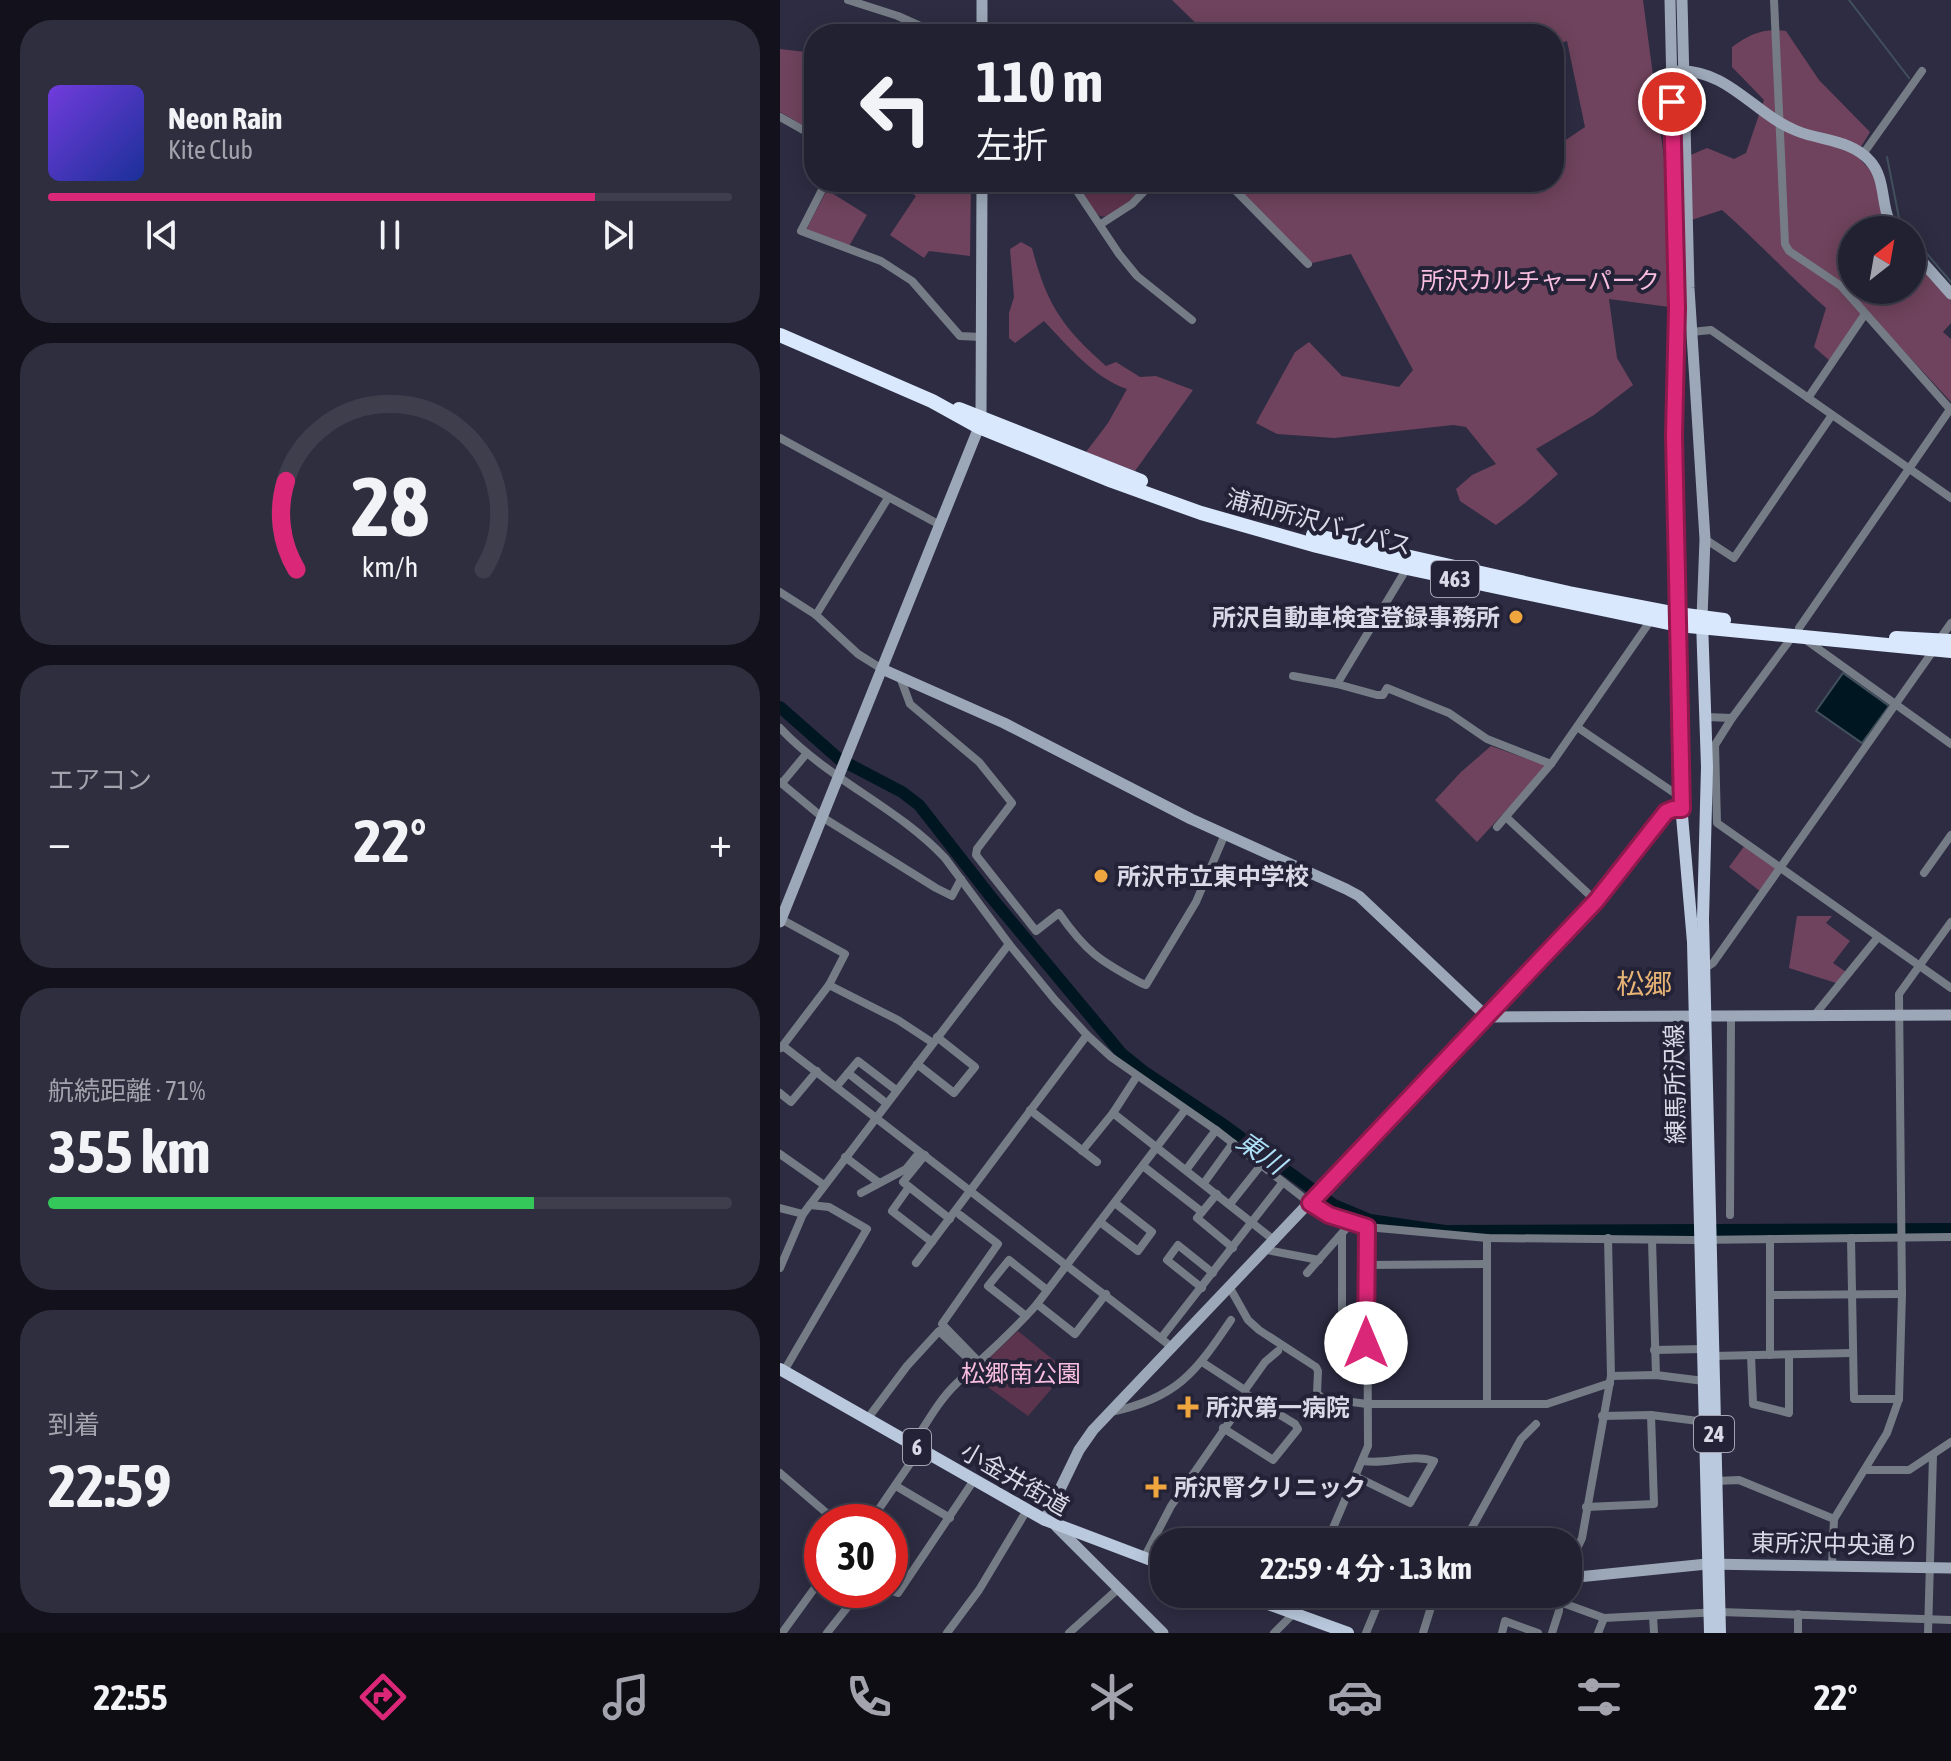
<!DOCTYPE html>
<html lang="ja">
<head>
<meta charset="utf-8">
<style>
  body { margin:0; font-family:"Asap Condensed","Noto Sans JP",sans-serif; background:#2e2e3e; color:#f1f3f6; height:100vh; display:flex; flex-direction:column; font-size:30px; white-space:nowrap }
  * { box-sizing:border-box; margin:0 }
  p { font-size:26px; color:#a2a3ac }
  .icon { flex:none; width:44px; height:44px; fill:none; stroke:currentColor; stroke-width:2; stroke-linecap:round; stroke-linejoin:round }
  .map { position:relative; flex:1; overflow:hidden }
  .sheet { display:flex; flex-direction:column; gap:20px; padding:20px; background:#13121c; width:780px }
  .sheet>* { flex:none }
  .guide { position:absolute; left:24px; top:24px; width:760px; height:168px; border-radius:32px; box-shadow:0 4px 20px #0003,0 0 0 2px #3f3e4d; background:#222132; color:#f1f3f6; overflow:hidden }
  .needle { width:52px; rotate:31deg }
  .fabs { position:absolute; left:1058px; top:216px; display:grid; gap:16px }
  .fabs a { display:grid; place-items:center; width:88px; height:88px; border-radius:50%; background:#222132; box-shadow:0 4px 20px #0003,0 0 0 2px #3f3e4d; font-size:40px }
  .speed { position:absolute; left:24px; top:1504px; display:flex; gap:16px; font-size:40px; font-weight:700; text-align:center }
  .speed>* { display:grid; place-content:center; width:104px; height:104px; border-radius:50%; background:#222132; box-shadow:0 4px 20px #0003,0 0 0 2px #3f3e4d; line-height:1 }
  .speed .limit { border:12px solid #d22; background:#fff; color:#111 }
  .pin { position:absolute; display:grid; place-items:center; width:68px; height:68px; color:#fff; margin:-34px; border:4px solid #fff; border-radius:50%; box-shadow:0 2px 8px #0007 }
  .me { position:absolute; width:88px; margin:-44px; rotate:0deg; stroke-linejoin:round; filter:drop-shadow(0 0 6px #0008) }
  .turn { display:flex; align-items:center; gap:28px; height:168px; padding:0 40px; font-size:36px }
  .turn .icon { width:104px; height:104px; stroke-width:2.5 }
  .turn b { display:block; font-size:56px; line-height:68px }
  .big { font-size:60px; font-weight:700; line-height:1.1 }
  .sheet .widget { flex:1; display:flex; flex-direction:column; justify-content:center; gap:12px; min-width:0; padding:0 28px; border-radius:32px; background:#2e2e3e }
  .sheet .dial { align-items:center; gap:0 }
  .dial svg { height:208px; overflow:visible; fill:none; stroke:#3f3e4d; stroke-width:7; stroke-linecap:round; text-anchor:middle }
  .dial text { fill:#f1f3f6; stroke:none }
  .song { display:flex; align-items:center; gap:24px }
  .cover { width:96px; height:96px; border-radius:12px; background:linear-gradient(135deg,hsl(260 70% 55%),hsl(230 70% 35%)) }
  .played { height:8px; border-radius:4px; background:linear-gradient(90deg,#db2777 80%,#3f3e4d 80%) }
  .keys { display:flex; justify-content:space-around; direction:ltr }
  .heat { display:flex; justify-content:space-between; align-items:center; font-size:44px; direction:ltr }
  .charge { height:12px; border-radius:6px; background:linear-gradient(90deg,#34c759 71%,#3f3e4d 0) }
  .trip { position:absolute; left:370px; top:1528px; width:432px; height:80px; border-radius:32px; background:#222132; box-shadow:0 4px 20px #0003,0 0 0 2px #3f3e4d; font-weight:700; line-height:80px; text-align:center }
  .dock { display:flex; height:128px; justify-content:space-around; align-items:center; background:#0e0d14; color:#a2a3ac }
  .dock .icon { width:56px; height:56px }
  .dock .active { color:#db2777 }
  .dock b { font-size:36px; color:#f1f3f6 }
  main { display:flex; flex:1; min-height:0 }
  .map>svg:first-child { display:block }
  .green { fill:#5d344d }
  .forest { fill:#6f435d }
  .water { fill:#001621; stroke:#41505c; stroke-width:2 }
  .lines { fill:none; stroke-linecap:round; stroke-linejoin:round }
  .stream { stroke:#41505c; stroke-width:2 }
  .river { stroke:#001621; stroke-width:12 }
  .street { stroke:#757c86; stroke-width:8 }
  .secondary { stroke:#9ca8b8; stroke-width:11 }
  .primary { stroke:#bac9de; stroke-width:12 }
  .highway { stroke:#d9e8fc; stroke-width:14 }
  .route-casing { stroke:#8e194d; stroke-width:20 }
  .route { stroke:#db2777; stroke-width:14 }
  .poi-dot { fill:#f0a63e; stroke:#232237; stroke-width:3 }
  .labels { text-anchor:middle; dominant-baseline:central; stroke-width:8; stroke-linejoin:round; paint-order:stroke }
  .shield { fill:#232237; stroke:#a2a2b2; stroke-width:2 }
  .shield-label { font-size:22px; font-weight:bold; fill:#d9d9e7 }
  .park-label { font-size:24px; fill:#f9bedf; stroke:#232237 }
  .street-label { font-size:24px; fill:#d9d9e7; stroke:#232237 }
  .poi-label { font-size:24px; font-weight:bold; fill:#d9d9e7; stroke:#232237; text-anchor:start }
  .water-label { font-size:26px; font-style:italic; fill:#aee0f7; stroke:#232237 }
  .quarter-label { font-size:28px; fill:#e7b475; stroke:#232237 }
</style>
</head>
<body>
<main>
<section class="sheet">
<div class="widget">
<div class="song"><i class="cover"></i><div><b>Neon Rain</b><p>Kite Club</p></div></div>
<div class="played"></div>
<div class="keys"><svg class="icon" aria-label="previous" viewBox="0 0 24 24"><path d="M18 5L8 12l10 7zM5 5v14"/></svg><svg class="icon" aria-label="pause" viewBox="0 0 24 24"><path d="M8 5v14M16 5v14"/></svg><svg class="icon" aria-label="next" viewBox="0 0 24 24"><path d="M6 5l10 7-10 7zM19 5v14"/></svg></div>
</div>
<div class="widget dial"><svg viewBox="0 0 100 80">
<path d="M14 69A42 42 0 1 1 86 69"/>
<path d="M14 69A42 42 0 0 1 10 35" stroke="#db2777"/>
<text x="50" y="56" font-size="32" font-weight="700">28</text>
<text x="50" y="72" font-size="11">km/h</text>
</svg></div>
<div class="widget"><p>エアコン</p>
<div class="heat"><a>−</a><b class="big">22°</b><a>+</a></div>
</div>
<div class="widget"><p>航続距離 · 71%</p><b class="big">355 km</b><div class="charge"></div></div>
<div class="widget"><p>到着</p><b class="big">22:59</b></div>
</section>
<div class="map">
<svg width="1171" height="1633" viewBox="0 0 1171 1633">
  <rect width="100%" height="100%" fill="#2d2c42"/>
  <g class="green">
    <path d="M294 182H369C360 192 331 226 317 214 308 207 301 192 294 182Z"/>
    <polygon points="238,1331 287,1371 248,1416 191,1375"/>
  </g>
  <g class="forest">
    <path d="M392 0H863L885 166 927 148 954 159 966 153 984 100 952 67V47C970 34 983 28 1006 31L1039 80 1090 132 1076 155 1093 173 1111 230H1072V290H1132V256L1171 298V323L1163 332 1171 339V402L1085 309 1050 361 1034 347 1046 308C1010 276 978 242 942 210L896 225 897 308 829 299 837 358 853 385 814 415 756 449 778 474 745 503 716 525 680 501 676 489 692 475 716 464 686 427 673 425 554 438 497 434 476 423 515 352 529 342 562 376 619 387 633 370 571 254 528 264 447 182H774V148L805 127 787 41 774 45V34H427Z"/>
    <polygon points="0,49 34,53 34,108 26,127 0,112"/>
    <polygon points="115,182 191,182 190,256 149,251 144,258 110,235 136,196"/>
    <polygon points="47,190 87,215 69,246 29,232 27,228"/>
    <path d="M241 242 252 248C267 305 282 327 326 366L336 362 360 377 376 376 413 390 355 471 306 452 328 423 347 389C314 378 288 346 264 321L235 343 229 338V313L234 297 230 249Z"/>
    <polygon points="711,746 767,766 697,842 655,800 681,772"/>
    <polygon points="965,845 998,869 981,892 949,867"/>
    <polygon points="1017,916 1052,916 1046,923 1070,941 1053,963 1066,972 1056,983 1009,968"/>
  </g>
  <polygon class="water" points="1063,673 1109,706 1082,743 1036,711"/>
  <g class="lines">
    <g class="stream">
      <polyline points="1069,0 1129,78"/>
      <polyline points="1107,157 1119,218 1127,230"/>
      <polyline points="1132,236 1171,282"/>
    </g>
    <polyline class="river" points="0,707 59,759 122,792 139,805 211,897 342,1054 363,1071 444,1125 554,1205 590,1220 665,1231 1171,1229"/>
    <g class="street">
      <polyline points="68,0 118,16 158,34"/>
      <polyline points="994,0 1005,244 1009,251 1061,286 1170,409"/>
      <polyline points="0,117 34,136"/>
      <polyline points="1083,154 1142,71"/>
      <polyline points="46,182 21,231 101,261 132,281 180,336 201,337"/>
      <polyline points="291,182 339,254 357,276 412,320"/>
      <polyline points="447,182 528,264"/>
      <polyline points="321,224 352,204 373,182"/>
      <polyline points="911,332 931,330 1171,498"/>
      <polyline points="1028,398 1085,314"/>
      <polyline points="0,438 160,525"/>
      <polyline points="925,539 954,558 1052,415"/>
      <polyline points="0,592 36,615 78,654 102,669"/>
      <polyline points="36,615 108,498"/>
      <polyline points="1019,628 1171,408"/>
      <polyline points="1026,640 1171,744"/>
      <polyline points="1159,640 1171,623"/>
      <polyline points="513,676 557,684 627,568"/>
      <path d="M120 677 130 704 199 762 232 803 197 849 196 855 256 931 279 913C306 952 320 961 361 983L366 985 416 902 445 834"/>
      <polyline points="557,684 597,695 603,695 607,688 669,713 707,739 771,764 871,620"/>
      <polyline points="926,717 952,718 1012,637"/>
      <polyline points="952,718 935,745 937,823 1171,988"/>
      <polyline points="797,727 893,792 900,793"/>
      <path d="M0 728C49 780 116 806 165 858L229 944 275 1000 307 1035 331 1057 436 1130 530 1203 555 1218 587 1227 707 1238 914 1240 1171 1237"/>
      <polyline points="0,782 42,817 156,888 172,896 181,879"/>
      <polyline points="2,783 27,753"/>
      <polyline points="726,817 816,901"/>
      <polyline points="717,827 771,764"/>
      <polyline points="1144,873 1171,835"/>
      <polyline points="1,919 65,954 49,985 1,1048"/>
      <polyline points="924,969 933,963 1153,651"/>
      <polyline points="49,985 118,1020 153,1043"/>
      <polyline points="1033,1017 1098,937"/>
      <polyline points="3,1046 393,1348"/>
      <polyline points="137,1064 174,1093 195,1067 157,1037"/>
      <polyline points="68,1073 106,1103"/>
      <polyline points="57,1086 78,1061 116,1090"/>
      <polyline points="0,1093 11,1102 37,1071"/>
      <polyline points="250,1110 317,1162"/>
      <polyline points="333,1113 495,1241"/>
      <polyline points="302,1151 333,1113 357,1076"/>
      <polyline points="0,1154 44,1185"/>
      <polyline points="145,1155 123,1182 170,1219"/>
      <polyline points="65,1157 98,1182"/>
      <polyline points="363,1166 422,1212"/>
      <polyline points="406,1170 436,1130"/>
      <polyline points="424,1183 453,1143"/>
      <polyline points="129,1187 112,1211 152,1242"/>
      <polyline points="81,1193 126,1169 139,1153"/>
      <polyline points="437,1194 417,1218 453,1248"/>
      <polyline points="450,1204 481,1165"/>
      <polyline points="0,1208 23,1214"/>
      <polyline points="180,1215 218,1244 162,1324 200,1363"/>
      <polyline points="950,1215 951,1017"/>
      <polyline points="320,1222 358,1251 372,1232 335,1203"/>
      <polyline points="562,1235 562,1341 586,1343"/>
      <polyline points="707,1238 707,1402"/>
      <polyline points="1071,1238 1074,1399 1119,1399"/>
      <polyline points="872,1240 876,1375"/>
      <polyline points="487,1250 539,1260"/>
      <polyline points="136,1263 307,1035"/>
      <polyline points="587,1265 707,1264"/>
      <polyline points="0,1268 23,1214 229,944"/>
      <polyline points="527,1273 571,1223"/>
      <polyline points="422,1288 387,1260 398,1245 433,1273"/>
      <polyline points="450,1288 468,1320 479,1330 536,1367 538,1371 537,1393 542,1398 587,1404 767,1404 830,1383"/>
      <polyline points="990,1295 1122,1294"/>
      <polyline points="257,1304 295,1334 326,1294"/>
      <polyline points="246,1316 208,1286 229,1260 267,1290"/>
      <polyline points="382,1337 503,1182"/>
      <polyline points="874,1350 923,1349"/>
      <polyline points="971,1355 973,1404 1009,1413 1009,1355"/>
      <polyline points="990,1355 990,1239"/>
      <polyline points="933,1356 1073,1353"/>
      <polyline points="422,1362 465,1390"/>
      <polyline points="4,1371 87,1229 49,1207 30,1205"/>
      <polyline points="831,1376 876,1375 924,1381"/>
      <path d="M331 1412C397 1398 415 1373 451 1320"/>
      <polyline points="822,1416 871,1415 926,1422"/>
      <polyline points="88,1418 127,1366 159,1331 196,1366"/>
      <polyline points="443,1428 493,1460 518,1429 515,1424 466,1394"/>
      <path d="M133 1444C147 1423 158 1401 177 1383 204 1356 232 1333 257 1304L405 1110"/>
      <polyline points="1085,1470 1129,1470 1171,1442"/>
      <polyline points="0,1473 57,1522"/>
      <path d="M575 1476 630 1503 654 1461C632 1453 607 1465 583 1461"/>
      <polyline points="936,1481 959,1480 1054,1519"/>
      <polyline points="116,1486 170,1518"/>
      <polyline points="806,1507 874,1504 871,1415"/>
      <polyline points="90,1522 140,1449"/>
      <polyline points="547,1542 588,1446 587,1227"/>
      <polyline points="684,1542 741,1439 756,1424"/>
      <polyline points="364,1558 391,1506 466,1398 465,1390 485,1362 498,1351"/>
      <polyline points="1052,1566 1054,1519 1107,1433 1119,1399 1122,1294 1119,994 1171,922"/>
      <polyline points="788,1568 802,1538 831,1376 828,1238"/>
      <polyline points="110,1590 118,1593 194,1480"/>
      <polyline points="631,1594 652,1603"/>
      <polyline points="780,1602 824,1618 940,1612 1171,1620"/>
      <polyline points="873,1616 874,1633"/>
      <polyline points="2,1633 42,1578"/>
      <polyline points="47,1633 81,1590"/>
      <polyline points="167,1633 199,1590 247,1510"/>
      <polyline points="289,1633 339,1588"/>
      <polyline points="494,1633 514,1613 524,1594"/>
      <polyline points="586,1633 602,1594"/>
      <polyline points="643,1633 655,1594"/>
      <polyline points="722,1633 725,1621 758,1633"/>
      <polyline points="772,1633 779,1611 780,1594"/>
      <polyline points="818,1633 824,1618"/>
      <polyline points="1018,1633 1018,1614"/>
      <polyline points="1148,1633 1153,1455"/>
    </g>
    <g class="secondary">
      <polyline points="890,0 897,308 894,435 898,614"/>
      <polyline points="902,0 909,288 925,539 922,618"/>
      <polyline points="202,34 202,0"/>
      <path d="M898 71C948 69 974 114 1017 131 1042 141 1072 140 1090 161 1108 181 1099 211 1115 230"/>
      <polyline points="1132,250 1171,294"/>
      <polyline points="102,669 224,723 411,819 566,889 579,896 707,1017 1171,1015"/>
      <polyline points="0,922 199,427 201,416 202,182"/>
      <polyline points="265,1520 299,1450 313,1430 816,901 886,812 893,809 902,809"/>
      <polyline points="276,1526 383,1633"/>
      <polyline points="788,1578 927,1564 1171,1568"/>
    </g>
    <g class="primary">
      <polyline points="898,617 900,793 913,942 930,1633"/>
      <polyline points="922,621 927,767 923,919 940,1633"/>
      <polyline points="0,1369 265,1520 384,1565"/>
      <polyline points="461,1594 568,1633"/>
    </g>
    <g class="highway">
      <polyline points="0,335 152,401 199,427 332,481 421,513 537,546 627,568 898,625 1171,651"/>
      <polyline points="179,409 361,481"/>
      <polyline points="533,535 789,593 898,614 944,620"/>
      <polyline points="1116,638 1171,641"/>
    </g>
  </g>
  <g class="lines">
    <defs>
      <polyline id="route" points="586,1343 587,1227 549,1215 530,1203 816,901 886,812 893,809 902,809 894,435 897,308 892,102"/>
    </defs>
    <use href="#route" class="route-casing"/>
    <use href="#route" class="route"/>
  </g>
  <g class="poi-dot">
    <circle cx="736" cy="617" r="8"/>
    <circle cx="321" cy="876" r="8"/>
    <path d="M404 1395h8v8h8v8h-8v8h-8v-8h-8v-8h8z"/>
    <path d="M372 1475h8v8h8v8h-8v8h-8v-8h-8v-8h8z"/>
  </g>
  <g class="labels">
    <g class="shield">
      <rect x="651" y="561" width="48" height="36" rx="6"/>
      <rect x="914" y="1416" width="40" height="36" rx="6"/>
      <rect x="123" y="1429" width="28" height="36" rx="6"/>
    </g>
    <g class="shield-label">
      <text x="675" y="579">463</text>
      <text x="934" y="1434">24</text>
      <text x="137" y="1447">6</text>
    </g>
    <g class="park-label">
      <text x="760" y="280">所沢カルチャーパーク</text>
      <text x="241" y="1373">松郷南公園</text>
    </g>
    <g class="street-label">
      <text transform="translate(539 522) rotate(15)">浦和所沢バイパス</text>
      <text transform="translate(895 1084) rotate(-91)">練馬所沢線</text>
      <text transform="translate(235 1479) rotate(30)">小金井街道</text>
      <text transform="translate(1055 1544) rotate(1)">東所沢中央通り</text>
    </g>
    <g class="poi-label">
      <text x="720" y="617" text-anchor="end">所沢自動車検査登録事務所</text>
      <text x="337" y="876">所沢市立東中学校</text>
      <text x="426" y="1407">所沢第一病院</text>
      <text x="394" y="1487">所沢腎クリニック</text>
    </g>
    <g class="water-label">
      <text transform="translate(481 1153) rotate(35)">東川</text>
    </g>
    <g class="quarter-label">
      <text x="864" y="984">松郷</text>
    </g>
  </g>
</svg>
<div class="fabs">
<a><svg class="needle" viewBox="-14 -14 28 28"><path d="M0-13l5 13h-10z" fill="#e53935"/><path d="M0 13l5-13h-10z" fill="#a2a3ac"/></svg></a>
</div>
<div class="speed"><div class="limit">30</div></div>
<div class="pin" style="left:892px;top:102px;background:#d93025"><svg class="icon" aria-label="arrive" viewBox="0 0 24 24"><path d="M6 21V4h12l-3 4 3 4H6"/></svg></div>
<svg class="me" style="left:586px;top:1343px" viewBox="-20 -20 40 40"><circle r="19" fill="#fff"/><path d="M0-13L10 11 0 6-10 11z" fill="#db2777"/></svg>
<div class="trip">22:59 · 4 分 · 1.3 km</div>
<div class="guide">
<div class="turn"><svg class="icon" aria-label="left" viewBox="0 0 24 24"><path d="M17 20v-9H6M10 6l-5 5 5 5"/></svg><div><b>110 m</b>左折</div></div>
</div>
</div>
</main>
<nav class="dock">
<b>22:55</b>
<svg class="icon active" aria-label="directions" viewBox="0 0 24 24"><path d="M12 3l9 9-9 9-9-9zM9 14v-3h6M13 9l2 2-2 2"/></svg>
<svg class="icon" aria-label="music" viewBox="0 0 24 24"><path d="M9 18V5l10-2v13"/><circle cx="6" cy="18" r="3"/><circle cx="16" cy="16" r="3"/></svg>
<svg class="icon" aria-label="phone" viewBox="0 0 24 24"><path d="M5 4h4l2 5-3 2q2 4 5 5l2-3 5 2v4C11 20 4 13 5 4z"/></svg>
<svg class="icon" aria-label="climate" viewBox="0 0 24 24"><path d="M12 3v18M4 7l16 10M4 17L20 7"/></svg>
<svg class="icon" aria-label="car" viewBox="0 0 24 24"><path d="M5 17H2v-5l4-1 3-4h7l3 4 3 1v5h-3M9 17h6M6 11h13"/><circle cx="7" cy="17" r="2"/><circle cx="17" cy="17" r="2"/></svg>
<svg class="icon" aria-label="filters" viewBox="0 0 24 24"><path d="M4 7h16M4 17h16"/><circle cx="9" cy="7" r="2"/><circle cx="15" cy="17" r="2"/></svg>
<b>22°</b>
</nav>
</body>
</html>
